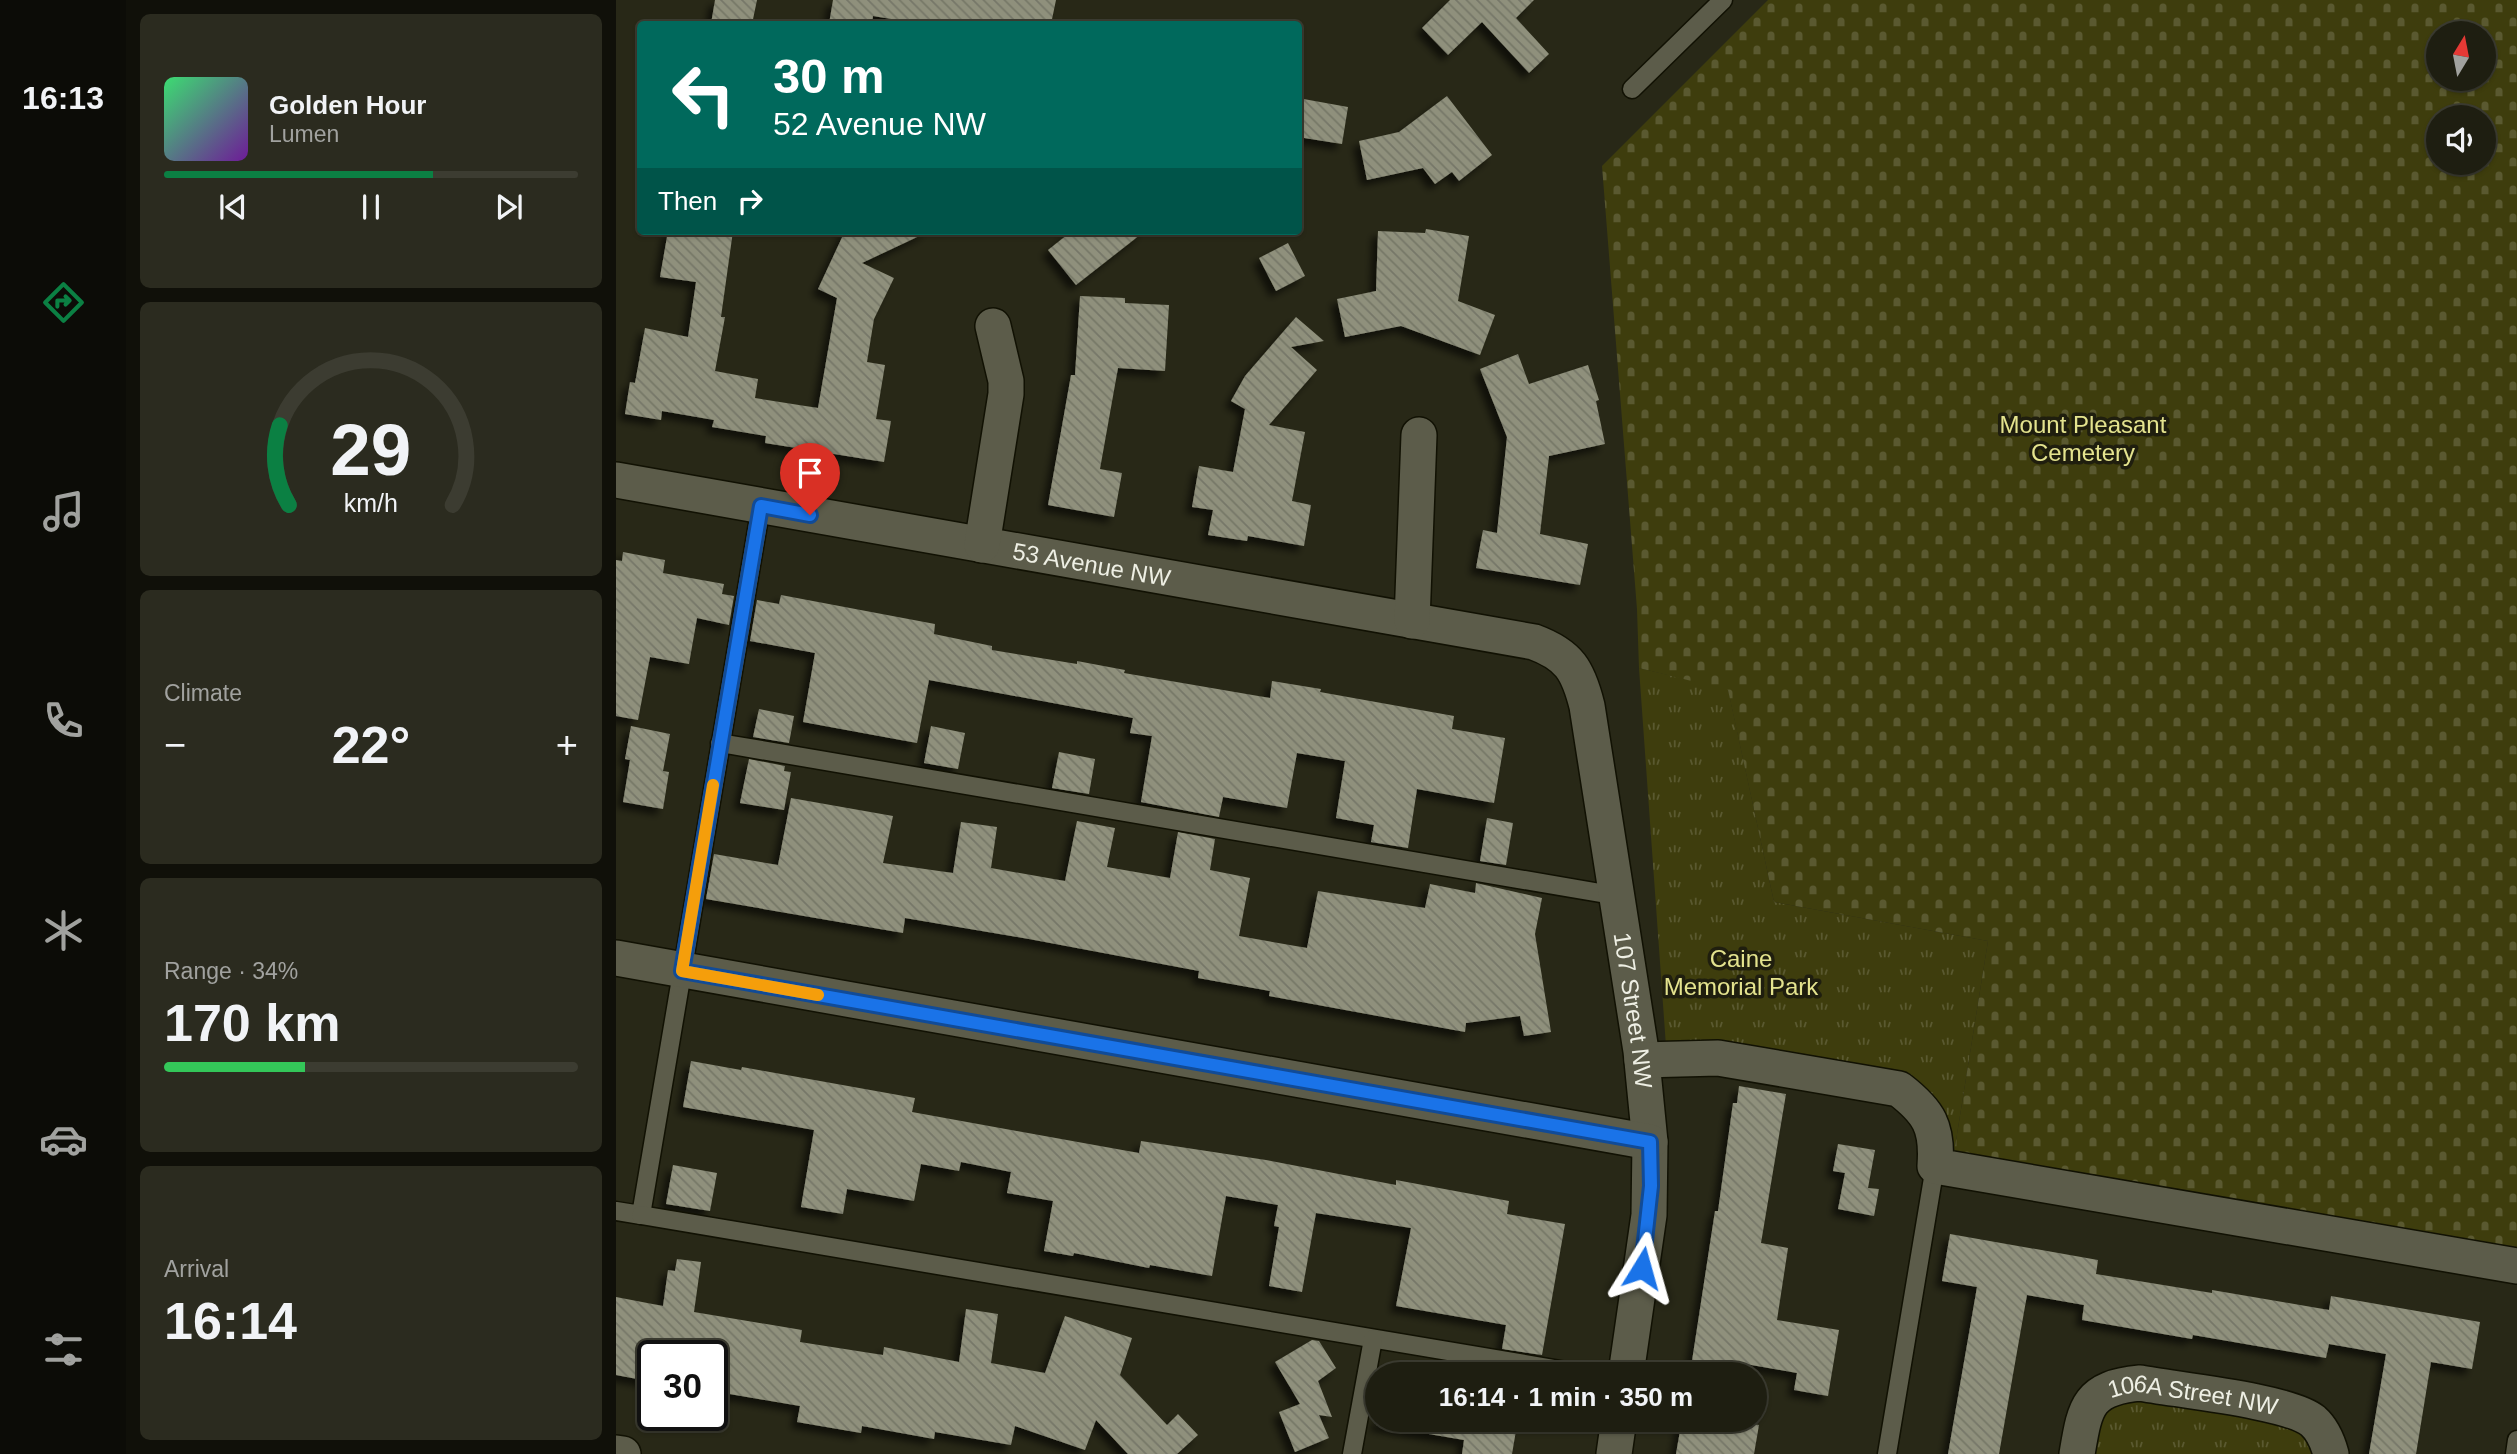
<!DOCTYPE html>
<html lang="en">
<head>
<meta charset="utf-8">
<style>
  body { margin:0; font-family:Arial,sans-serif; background:#2b2b1f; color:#f1f3f6; height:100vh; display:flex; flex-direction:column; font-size:26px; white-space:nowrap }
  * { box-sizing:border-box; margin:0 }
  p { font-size:23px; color:#a1a29f }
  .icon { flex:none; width:38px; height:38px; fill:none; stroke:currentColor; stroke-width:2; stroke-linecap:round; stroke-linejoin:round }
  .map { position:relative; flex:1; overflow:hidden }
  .side { display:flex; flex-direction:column; gap:14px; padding:14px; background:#101009; width:490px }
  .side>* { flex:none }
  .hud { position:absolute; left:21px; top:21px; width:665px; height:214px; border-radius:7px; box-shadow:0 2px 5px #0004,0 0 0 2px #3c3c31; background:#00695c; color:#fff; overflow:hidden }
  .needle { width:46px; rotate:10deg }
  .fabs { position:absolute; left:1810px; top:21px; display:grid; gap:14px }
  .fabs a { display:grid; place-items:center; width:70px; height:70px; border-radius:50%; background:#1e1e11; box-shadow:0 2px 5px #0004,0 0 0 2px #3c3c31; font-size:35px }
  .speed { position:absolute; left:21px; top:1340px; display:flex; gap:14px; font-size:35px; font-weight:700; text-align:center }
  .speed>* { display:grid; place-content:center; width:91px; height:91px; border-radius:50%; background:#1e1e11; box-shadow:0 2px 5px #0004,0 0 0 2px #3c3c31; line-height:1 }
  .speed .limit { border:4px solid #111; border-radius:10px; background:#fff; color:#111 }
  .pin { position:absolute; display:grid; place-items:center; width:60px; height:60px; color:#fff; margin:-72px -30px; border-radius:50% 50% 50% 0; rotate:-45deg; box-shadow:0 0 7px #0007 }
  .pin .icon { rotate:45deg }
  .me { position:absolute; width:77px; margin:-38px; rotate:8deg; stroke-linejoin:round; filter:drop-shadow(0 0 5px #0008) }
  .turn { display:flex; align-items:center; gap:24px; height:147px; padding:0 21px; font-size:32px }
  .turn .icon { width:91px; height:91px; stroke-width:2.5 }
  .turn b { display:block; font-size:49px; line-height:60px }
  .then { display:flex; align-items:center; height:66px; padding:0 21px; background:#0003; gap:14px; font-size:26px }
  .big { font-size:52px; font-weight:800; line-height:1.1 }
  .side .widget { flex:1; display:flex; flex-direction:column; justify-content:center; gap:10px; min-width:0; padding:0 24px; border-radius:10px; background:#2b2b1f }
  .side .dial { align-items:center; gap:0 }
  .dial svg { height:182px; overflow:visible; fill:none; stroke:#3c3c31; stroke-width:7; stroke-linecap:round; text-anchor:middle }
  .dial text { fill:#f1f3f6; stroke:none }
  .song { display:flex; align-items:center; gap:21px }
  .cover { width:84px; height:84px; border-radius:10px; background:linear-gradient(135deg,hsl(140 70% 55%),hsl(280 70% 35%)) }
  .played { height:7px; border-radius:4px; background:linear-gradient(90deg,#0b8043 65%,#3c3c31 65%) }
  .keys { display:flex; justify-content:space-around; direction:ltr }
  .heat { display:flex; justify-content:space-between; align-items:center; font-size:38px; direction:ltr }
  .charge { height:10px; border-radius:5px; background:linear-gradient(90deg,#34c759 34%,#3c3c31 0) }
  .trip { position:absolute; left:749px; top:1362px; width:402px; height:70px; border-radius:35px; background:#1e1e11; box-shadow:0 2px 5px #0004,0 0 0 2px #3c3c31; font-weight:800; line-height:70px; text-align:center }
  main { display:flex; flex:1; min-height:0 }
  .tabs { display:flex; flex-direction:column; width:126px; justify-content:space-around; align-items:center; background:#0c0c07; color:#a1a29f }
  .tabs .icon { width:49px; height:49px }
  .tabs .selected { color:#0b8043 }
  .tabs b { font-size:32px; color:#f1f3f6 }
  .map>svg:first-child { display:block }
  .grass { fill:url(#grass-tufts) }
  .cemetery { fill:url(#cemetery-stones); fill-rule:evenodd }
  .building { fill:url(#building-back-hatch); filter:url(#shadow) }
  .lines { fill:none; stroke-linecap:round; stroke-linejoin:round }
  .lane-casing { stroke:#111103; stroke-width:21 }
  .street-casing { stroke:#111103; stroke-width:38 }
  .lane { stroke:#5c5c4a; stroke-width:18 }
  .street { stroke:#5c5c4a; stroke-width:35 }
  .route-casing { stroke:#114b97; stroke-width:18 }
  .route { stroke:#1a73e8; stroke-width:12 }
  .slow { stroke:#f59e0b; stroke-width:12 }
  .labels { text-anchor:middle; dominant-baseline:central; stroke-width:7; stroke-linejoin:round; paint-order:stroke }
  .park-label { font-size:24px; fill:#e4e38e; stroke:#1f1e0e }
  .street-label { font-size:24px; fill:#eeefe4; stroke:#1f1e0e }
</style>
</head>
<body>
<main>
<nav class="tabs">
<b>16:13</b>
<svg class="icon selected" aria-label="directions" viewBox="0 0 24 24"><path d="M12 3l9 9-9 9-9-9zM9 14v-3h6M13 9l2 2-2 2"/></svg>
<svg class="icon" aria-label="music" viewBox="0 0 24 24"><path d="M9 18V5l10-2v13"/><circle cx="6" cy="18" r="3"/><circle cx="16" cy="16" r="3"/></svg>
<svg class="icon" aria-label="phone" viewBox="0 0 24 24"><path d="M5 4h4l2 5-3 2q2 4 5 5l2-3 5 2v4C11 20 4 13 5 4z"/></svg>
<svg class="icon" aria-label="climate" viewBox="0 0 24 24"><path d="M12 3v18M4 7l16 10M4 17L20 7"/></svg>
<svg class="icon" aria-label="car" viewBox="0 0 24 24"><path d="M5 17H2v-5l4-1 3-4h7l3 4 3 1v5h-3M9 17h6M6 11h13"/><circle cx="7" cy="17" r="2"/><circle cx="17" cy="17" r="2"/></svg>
<svg class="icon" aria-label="filters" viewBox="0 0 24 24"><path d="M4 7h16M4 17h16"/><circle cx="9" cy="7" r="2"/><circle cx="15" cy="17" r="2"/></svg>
</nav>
<section class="side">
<div class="widget">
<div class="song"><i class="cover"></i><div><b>Golden Hour</b><p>Lumen</p></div></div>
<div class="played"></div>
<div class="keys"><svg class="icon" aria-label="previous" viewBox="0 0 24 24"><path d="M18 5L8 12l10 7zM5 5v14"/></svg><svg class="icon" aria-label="pause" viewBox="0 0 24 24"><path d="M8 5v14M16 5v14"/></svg><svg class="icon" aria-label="next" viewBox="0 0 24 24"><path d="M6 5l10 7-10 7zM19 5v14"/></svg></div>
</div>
<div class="widget dial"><svg viewBox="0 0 100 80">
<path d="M14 69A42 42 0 1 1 86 69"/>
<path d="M14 69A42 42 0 0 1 10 34" stroke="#0b8043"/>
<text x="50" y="56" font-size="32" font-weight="700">29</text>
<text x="50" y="72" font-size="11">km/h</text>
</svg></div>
<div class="widget"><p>Climate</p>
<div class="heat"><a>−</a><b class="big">22°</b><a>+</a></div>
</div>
<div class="widget"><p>Range · 34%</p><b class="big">170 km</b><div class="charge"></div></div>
<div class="widget"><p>Arrival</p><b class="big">16:14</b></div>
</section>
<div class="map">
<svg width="1901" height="1454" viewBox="0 0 1901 1454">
  <defs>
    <pattern id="grass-tufts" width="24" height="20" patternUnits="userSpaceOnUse" patternTransform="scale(1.75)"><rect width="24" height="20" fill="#3e3d0d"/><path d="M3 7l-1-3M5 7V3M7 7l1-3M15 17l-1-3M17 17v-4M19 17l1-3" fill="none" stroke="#5a5930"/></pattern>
    <pattern id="cemetery-stones" width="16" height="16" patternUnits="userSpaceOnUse" patternTransform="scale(1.75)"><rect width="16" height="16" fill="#3e3d0d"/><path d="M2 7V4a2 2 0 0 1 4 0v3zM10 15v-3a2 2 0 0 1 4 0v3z" fill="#5a5930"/></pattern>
    <pattern id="building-back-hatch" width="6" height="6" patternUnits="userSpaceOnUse" patternTransform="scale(1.75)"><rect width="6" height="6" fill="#8f907c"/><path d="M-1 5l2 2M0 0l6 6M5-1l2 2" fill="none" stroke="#767768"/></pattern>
    <filter id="shadow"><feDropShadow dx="-6" dy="6" stdDeviation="3.5" flood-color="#0009"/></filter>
  </defs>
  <rect width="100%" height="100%" fill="#282817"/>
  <g class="grass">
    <polygon points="1023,668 1112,689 1158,902 1372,941 1338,1153 1324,1120 1313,1101 1050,1046"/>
    <polygon points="1524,1398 1668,1422 1688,1433 1701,1454 1476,1454 1490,1407"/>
  </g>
  <path class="cemetery" d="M1152 0H1901V1249L1338 1153 1372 941 1158 902 1112 690 1023 668 1021 609 986 166ZM1822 33H1867V79H1822ZM1822 117H1867V163H1822Z"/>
  <g class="building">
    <polygon points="99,0 141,0 136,24 95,24"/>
    <polygon points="217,0 440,0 435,24 306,24 257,16 256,24 213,24"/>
    <polygon points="834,0 918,0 900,18 933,54 913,73 866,22 832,55 806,28"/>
    <polygon points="831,96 876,155 843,181 836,172 819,184 807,168 751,180 743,141 783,132"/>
    <polygon points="682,98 732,107 726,144 682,137"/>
    <polygon points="810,229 853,236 842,301 879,315 864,355 785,326 729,337 721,299 760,291 762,231 809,233"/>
    <polygon points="52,231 117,231 105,317 109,317 99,371 142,379 139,398 202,408 221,298 202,289 229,231 314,231 246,263 278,278 258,319 251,362 269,365 260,419 275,421 268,462 149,443 150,436 96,427 98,420 46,411 45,420 9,414 14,382 19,383 29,328 72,337 80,282 44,277"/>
    <polygon points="456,231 529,231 460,285 432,250"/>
    <polygon points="672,243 689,276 660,291 643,258"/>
    <polygon points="464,296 509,298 509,303 553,305 549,371 502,368 484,469 506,473 498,517 432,505 455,375 459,375"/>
    <polygon points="680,317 708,341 675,347 701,370 653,425 689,432 676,501 695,505 688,546 632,536 631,541 592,535 597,510 576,507 583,466 617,472 629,409 615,401 629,376"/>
    <polygon points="902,354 913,384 972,365 983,400 980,401 989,444 933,456 924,534 972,544 964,585 860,568 867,530 881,533 891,437 864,369"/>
    <polygon points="7,552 49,560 47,573 108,584 106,594 118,596 113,625 81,618 73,664 34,657 22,720 0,716 0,560 6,561"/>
    <polygon points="165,595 319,624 318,634 376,646 376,650 461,664 461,661 509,670 508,673 654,698 656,681 705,689 704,692 838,716 836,729 889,738 878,803 801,789 792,848 755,842 758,825 720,818 729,761 681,753 671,808 607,797 603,817 525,802 536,736 514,733 517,718 313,680 301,743 187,722 199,653 134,641 141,600 163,604"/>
    <polygon points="143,709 178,716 173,743 137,737"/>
    <polygon points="15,726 54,734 47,771 53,772 47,809 7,802 14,760 9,759"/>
    <polygon points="315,726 349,733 342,769 308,763"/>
    <polygon points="443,752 479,759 473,794 436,788"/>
    <polygon points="133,759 169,766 168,771 175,772 168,810 124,803"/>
    <polygon points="175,798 277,816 267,863 337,873 345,822 381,827 375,868 449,881 461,821 499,828 491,867 554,878 562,832 599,839 594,870 634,878 623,936 691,948 702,891 809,908 814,884 859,893 860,883 926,898 919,934 935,1032 908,1036 904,1016 850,1023 849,1032 653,996 654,991 582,978 583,971 413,939 289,918 287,933 90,899 98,854 162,865"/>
    <polygon points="871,818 897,823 890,865 864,861"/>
    <polygon points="75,1061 125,1070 126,1067 299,1098 296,1112 523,1153 525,1141 650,1160 780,1185 780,1180 893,1201 891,1214 949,1224 926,1355 886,1349 890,1325 780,1306 795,1228 700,1213 686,1292 653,1286 663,1227 658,1226 662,1205 610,1196 596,1276 534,1265 533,1268 458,1253 457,1256 428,1251 437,1201 391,1193 395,1172 345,1162 343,1171 305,1164 298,1201 231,1189 227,1214 185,1207 198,1130 67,1107"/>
    <polygon points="1123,1086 1170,1094 1145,1243 1172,1248 1161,1320 1223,1330 1212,1396 1178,1390 1181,1373 1124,1363 1122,1374 1074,1374 1099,1211 1102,1211 1117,1103 1121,1103"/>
    <polygon points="1222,1144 1259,1150 1252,1188 1263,1189 1258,1216 1222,1209 1229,1173 1217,1171"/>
    <polygon points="57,1165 101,1173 94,1211 50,1204"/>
    <polygon points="1334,1234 1482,1260 1480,1274 1596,1293 1596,1290 1713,1310 1715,1296 1864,1322 1856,1369 1815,1362 1800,1454 1753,1454 1770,1354 1713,1344 1710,1358 1577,1335 1576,1339 1466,1320 1468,1305 1411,1295 1383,1454 1332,1454 1361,1287 1326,1281"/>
    <polygon points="61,1259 85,1262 78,1312 186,1330 184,1342 267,1355 268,1347 343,1362 350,1309 382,1314 375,1363 429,1373 449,1316 516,1338 504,1375 551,1425 562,1414 582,1435 561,1454 512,1454 480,1420 469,1450 399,1426 395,1445 319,1432 318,1439 246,1426 245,1433 181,1422 184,1406 96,1391 96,1356 37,1356 37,1382 0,1375 0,1297 47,1306 52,1270 59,1271"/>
    <polygon points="696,1340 703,1341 720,1368 702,1381 716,1417 703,1415 713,1438 679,1452 663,1412 684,1404 659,1362"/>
    <polygon points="769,1364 831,1373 839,1374 768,1374"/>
    <polygon points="761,1415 761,1419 902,1419 896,1454 846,1454 848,1440 760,1425"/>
    <polygon points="1066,1419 1111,1419 1143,1425 1138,1454 1060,1454"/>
  </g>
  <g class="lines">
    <defs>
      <g id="lane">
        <polyline points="1016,89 1107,0"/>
        <polyline points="104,743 1002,896"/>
        <polyline points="0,1211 25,1215 145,506"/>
        <polyline points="25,1215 968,1374"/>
        <polyline points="736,1454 757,1339"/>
        <polyline points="1271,1454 1319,1166"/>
        <polyline points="1899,1454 1901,1440"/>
      </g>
      <g id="street">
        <path id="s1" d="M0 480 918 642C953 655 962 670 971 706L1025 1051 1034 1142 1033 1215 1010 1374"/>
        <polyline points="366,545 390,394 390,381 377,326"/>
        <polyline points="796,621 803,435"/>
        <polyline points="0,958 1034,1142"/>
        <path d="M1026 1060 1102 1058 1283 1089C1313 1112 1322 1127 1319 1166L1901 1266"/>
        <polyline points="0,1453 7,1454"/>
        <polyline points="998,1454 1003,1419"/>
        <path id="s2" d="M1461 1454C1469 1407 1471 1388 1524 1383 1561 1390 1673 1401 1697 1421 1706 1429 1712 1443 1715 1454"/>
      </g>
    </defs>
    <use href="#lane" class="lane-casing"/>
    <use href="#street" class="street-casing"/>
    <use href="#lane" class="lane"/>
    <use href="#street" class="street"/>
  </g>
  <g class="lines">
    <defs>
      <polyline id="route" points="194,515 145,506 66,971 1034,1142 1035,1186 1026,1268"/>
    </defs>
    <use href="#route" class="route-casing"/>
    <use href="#route" class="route"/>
    <polyline class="slow" points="97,785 66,971 202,995"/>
  </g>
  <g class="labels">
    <g class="park-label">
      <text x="1467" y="424">Mount Pleasant<tspan x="1467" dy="28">Cemetery</tspan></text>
      <text x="1125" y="958">Caine<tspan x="1125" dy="28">Memorial Park</tspan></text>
    </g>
    <g class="street-label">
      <text stroke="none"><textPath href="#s1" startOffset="483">53 Avenue NW</textPath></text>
      <text stroke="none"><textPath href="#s1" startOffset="1328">107 Street NW</textPath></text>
      <text stroke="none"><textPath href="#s2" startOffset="161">106A Street NW</textPath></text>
    </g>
  </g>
</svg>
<div class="fabs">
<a><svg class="needle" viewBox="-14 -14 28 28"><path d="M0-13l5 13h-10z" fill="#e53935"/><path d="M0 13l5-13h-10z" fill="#a1a29f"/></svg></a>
<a><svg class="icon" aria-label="sound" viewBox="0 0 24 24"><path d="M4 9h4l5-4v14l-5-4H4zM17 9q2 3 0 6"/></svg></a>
</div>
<div class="speed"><div class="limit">30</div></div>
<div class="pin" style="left:194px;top:515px;background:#d93025"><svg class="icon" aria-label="arrive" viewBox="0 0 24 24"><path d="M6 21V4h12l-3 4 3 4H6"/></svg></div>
<svg class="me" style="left:1026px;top:1268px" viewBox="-20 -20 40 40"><path d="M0-17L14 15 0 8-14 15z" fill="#1a73e8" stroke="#fff" stroke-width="4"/></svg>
<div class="trip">16:14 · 1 min · 350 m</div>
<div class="hud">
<div class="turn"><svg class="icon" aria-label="left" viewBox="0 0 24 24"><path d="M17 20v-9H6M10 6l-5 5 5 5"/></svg><div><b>30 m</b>52 Avenue NW</div></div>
<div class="then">Then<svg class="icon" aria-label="right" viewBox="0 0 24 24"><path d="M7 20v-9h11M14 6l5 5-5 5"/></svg></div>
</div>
</div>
</main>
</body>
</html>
